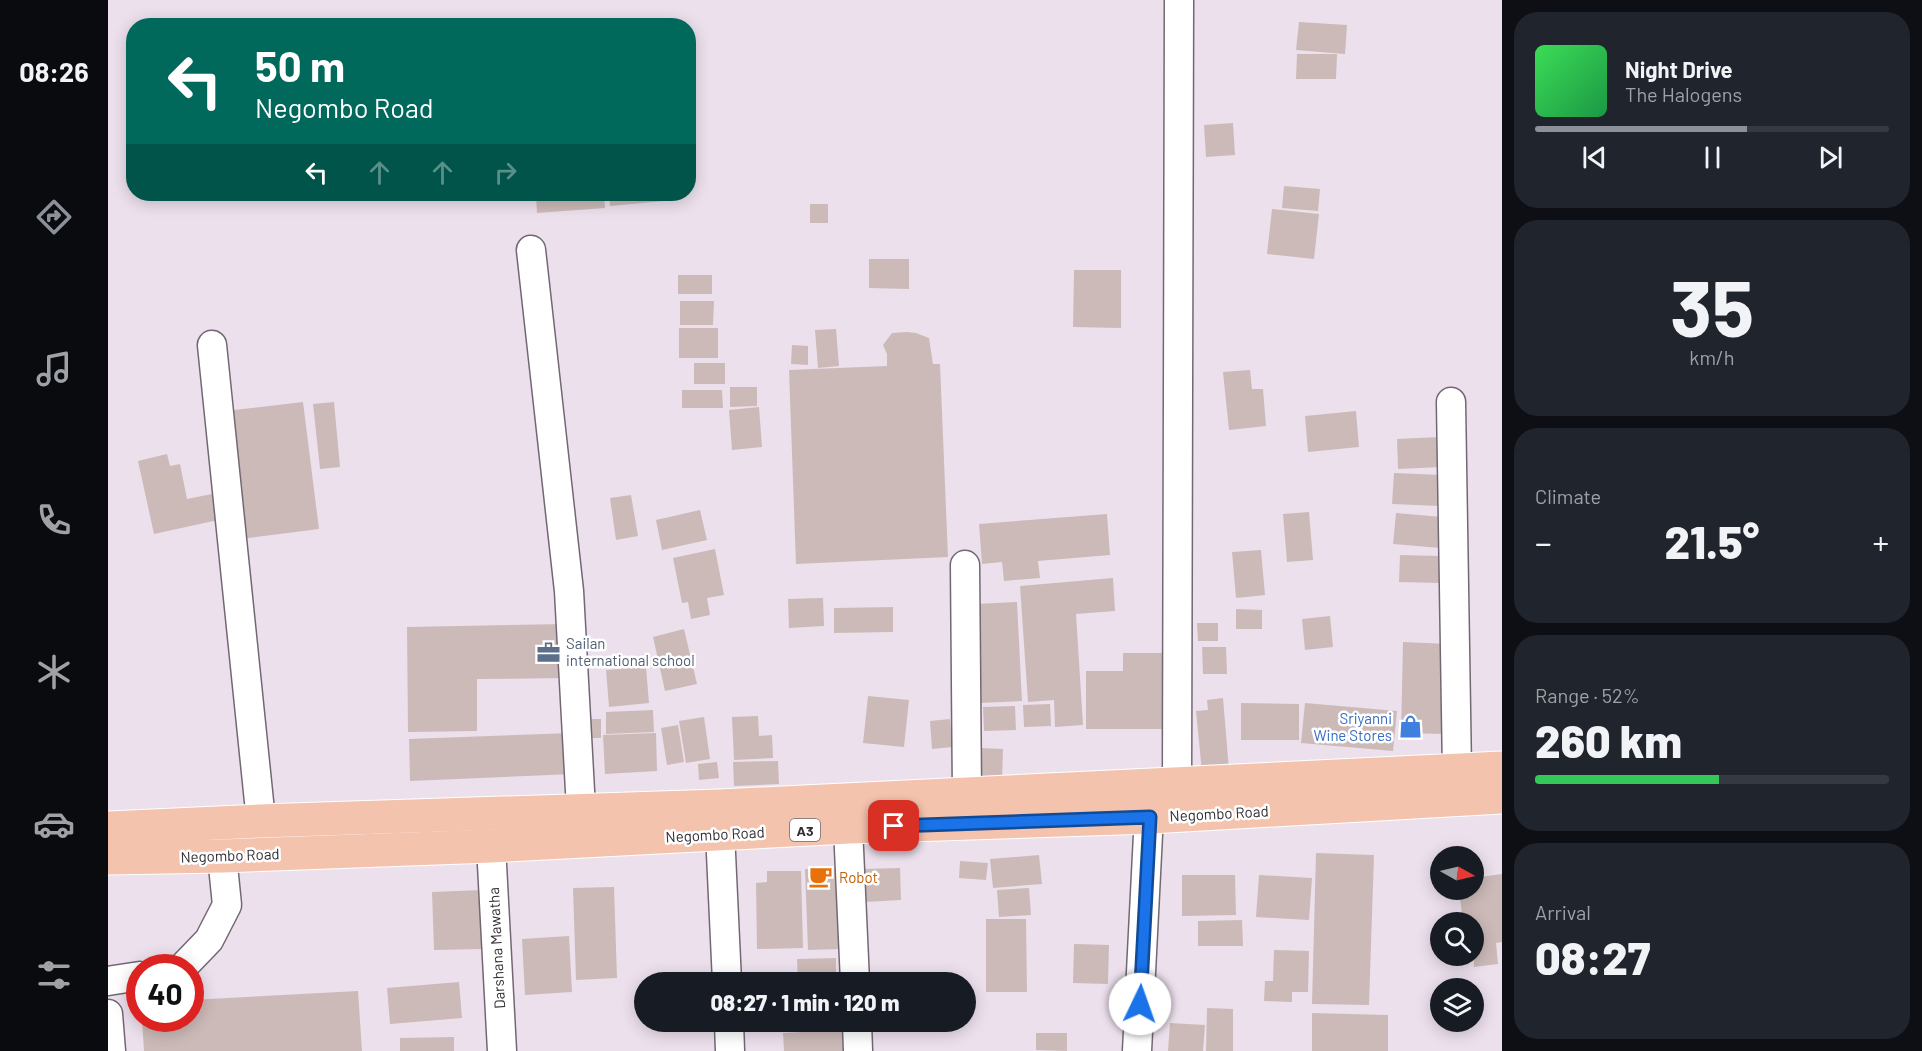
<!DOCTYPE html>
<html lang="en">
<head>
<meta charset="utf-8">
<style>
  body { margin:0; font-family:Barlow,sans-serif; background:#20242c; color:#f1f3f6; height:100vh; display:flex; flex-direction:column; font-size:22px; white-space:nowrap }
  * { box-sizing:border-box; margin:0 }
  p { font-size:20px; color:#9ea1a6 }
  .icon { flex:none; width:33px; height:33px; fill:none; stroke:currentColor; stroke-width:2; stroke-linecap:round; stroke-linejoin:round }
  .map { position:relative; flex:1; overflow:hidden }
  .panel { display:flex; flex-direction:column; gap:12px; padding:12px; background:#0d0f14; width:420px }
  .panel>* { flex:none }
  .banner { position:absolute; left:18px; top:18px; width:570px; height:183px; border-radius:24px; box-shadow:0 3px 15px #0003; background:#00695c; color:#fff; overflow:hidden }
  .needle { width:39px; rotate:98deg }
  .buttons { position:absolute; left:1322px; top:846px; display:grid; gap:12px }
  .buttons a { display:grid; place-items:center; width:54px; height:54px; border-radius:50%; background:#171b24; box-shadow:0 3px 15px #0003; font-size:30px }
  .speed { position:absolute; left:18px; top:954px; display:flex; gap:12px; font-size:30px; font-weight:700; text-align:center }
  .speed>* { display:grid; place-content:center; width:78px; height:78px; border-radius:50%; background:#171b24; box-shadow:0 3px 15px #0003; line-height:1 }
  .speed .limit { border:9px solid #d22; background:#fff; color:#111 }
  .pin { position:absolute; display:grid; place-items:center; width:51px; height:51px; color:#fff; margin:-26px; border-radius:12px; box-shadow:0 3px 9px #0006 }
  .me { position:absolute; width:66px; margin:-33px; rotate:3deg; stroke-linejoin:round; filter:drop-shadow(0 0 4px #0008) }
  .turn { display:flex; align-items:center; gap:21px; height:126px; padding:0 30px; font-size:27px }
  .turn .icon { width:78px; height:78px; stroke-width:2.5 }
  .turn b { display:block; font-size:42px; line-height:51px }
  .lanes { display:flex; align-items:center; height:57px; padding:0 30px; background:#0003; justify-content:center; gap:30px; direction:ltr }
  .lanes .off { opacity:.35 }
  .big { font-size:45px; font-weight:800; line-height:1.1 }
  .panel .widget { flex:1; display:flex; flex-direction:column; justify-content:center; gap:9px; min-width:0; padding:0 21px; border-radius:24px; background:#20242c }
  .panel .dial { align-items:center; gap:0 }
  .dial b { font-size:78px; line-height:1 }
  .song { display:flex; align-items:center; gap:18px }
  .cover { width:72px; height:72px; border-radius:9px; background:linear-gradient(135deg,hsl(130 70% 55%),hsl(140 70% 35%)) }
  .played { height:6px; border-radius:3px; background:linear-gradient(90deg,#8c9099 60%,#363941 60%) }
  .keys { display:flex; justify-content:space-around; direction:ltr }
  .heat { display:flex; justify-content:space-between; align-items:center; font-size:33px; direction:ltr }
  .charge { height:9px; border-radius:4px; background:linear-gradient(90deg,#34c759 52%,#363941 0) }
  .trip { position:absolute; left:526px; top:972px; width:342px; height:60px; border-radius:30px; background:#171b24; box-shadow:0 3px 15px #0003; font-weight:800; line-height:60px; text-align:center }
  main { display:flex; flex:1; min-height:0 }
  .dock { display:flex; flex-direction:column; width:108px; justify-content:space-around; align-items:center; background:#090b0e; color:#9ea1a6 }
  .dock .icon { width:42px; height:42px }
  .dock .active { color:#8c9099 }
  .dock b { font-size:27px; color:#f1f3f6 }
  .map>svg:first-child { display:block }
  .building { fill:#ccbab8 }
  .lines { fill:none; stroke-linecap:round; stroke-linejoin:round }
  .minor-casing { stroke:#726873; stroke-width:31 }
  .highway-casing { stroke:#fff; stroke-width:35 }
  .minor { stroke:#fff; stroke-width:28 }
  .highway { stroke:#f4c3ae; stroke-width:33 }
  .route-casing { stroke:#114b97; stroke-width:15 }
  .route { stroke:#1a73e8; stroke-width:10 }
  .labels { text-anchor:middle; dominant-baseline:central; stroke-width:5; stroke-linejoin:round; paint-order:stroke }
  .shield { fill:#fff; stroke:#6f6c70; stroke-width:1.5 }
  .shield-label { font-size:14px; font-weight:bold; fill:#312d32 }
  .service-label { font-size:15px; fill:#4e5e75; stroke:#fff; text-anchor:start }
  .shop-label { font-size:15px; fill:#366cbe; stroke:#fff; text-anchor:end }
  .street-label { font-size:15px; fill:#312d32; stroke:#fff }
  .food-label { font-size:15px; fill:#c56008; stroke:#fff; text-anchor:start }
</style>
</head>
<body>
<main>
<nav class="dock">
<b>08:26</b>
<svg class="icon active" aria-label="directions" viewBox="0 0 24 24"><path d="M12 3l9 9-9 9-9-9zM9 14v-3h6M13 9l2 2-2 2"/></svg>
<svg class="icon" aria-label="music" viewBox="0 0 24 24"><path d="M9 18V5l10-2v13"/><circle cx="6" cy="18" r="3"/><circle cx="16" cy="16" r="3"/></svg>
<svg class="icon" aria-label="phone" viewBox="0 0 24 24"><path d="M5 4h4l2 5-3 2q2 4 5 5l2-3 5 2v4C11 20 4 13 5 4z"/></svg>
<svg class="icon" aria-label="climate" viewBox="0 0 24 24"><path d="M12 3v18M4 7l16 10M4 17L20 7"/></svg>
<svg class="icon" aria-label="car" viewBox="0 0 24 24"><path d="M5 17H2v-5l4-1 3-4h7l3 4 3 1v5h-3M9 17h6M6 11h13"/><circle cx="7" cy="17" r="2"/><circle cx="17" cy="17" r="2"/></svg>
<svg class="icon" aria-label="filters" viewBox="0 0 24 24"><path d="M4 7h16M4 17h16"/><circle cx="9" cy="7" r="2"/><circle cx="15" cy="17" r="2"/></svg>
</nav>
<div class="map">
<svg width="1394" height="1051" viewBox="0 0 1394 1051">
  <rect width="100%" height="100%" fill="#ece0ec"/>
  <g class="building">
    <polygon points="1191,22 1239,25 1237,54 1188,50"/>
    <polygon points="1189,54 1229,54 1228,79 1188,79"/>
    <polygon points="1125,123 1127,155 1098,157 1096,125"/>
    <polygon points="1176,186 1212,189 1210,211 1174,208"/>
    <polygon points="428,194 496,194 497,208 429,213"/>
    <polygon points="501,194 556,194 556,201 502,206"/>
    <rect x="702" y="204" width="18" height="19"/>
    <polygon points="1164,209 1211,214 1206,259 1159,254"/>
    <polygon points="761,259 801,259 801,289 761,288"/>
    <polygon points="966,270 1013,270 1013,328 965,327"/>
    <rect x="570" y="275" width="34" height="19"/>
    <polygon points="572,301 606,301 605,325 572,325"/>
    <rect x="571" y="328" width="39" height="30"/>
    <polygon points="728,329 731,366 710,368 707,330"/>
    <polygon points="799,332 808,333 821,338 825,364 832,364 840,557 688,564 681,370 779,366 779,354 775,345 784,333"/>
    <polygon points="684,345 700,346 700,365 683,364"/>
    <rect x="586" y="363" width="31" height="21"/>
    <polygon points="1142,370 1144,389 1155,389 1158,426 1121,430 1115,372"/>
    <polygon points="622,387 649,387 649,406 622,407"/>
    <polygon points="574,390 614,390 615,408 574,408"/>
    <polygon points="195,402 211,529 133,539 117,411"/>
    <polygon points="226,402 232,467 212,469 205,404"/>
    <polygon points="651,407 654,447 624,450 621,410"/>
    <polygon points="1248,411 1251,447 1200,452 1197,416"/>
    <polygon points="1332,437 1333,467 1290,469 1289,439"/>
    <polygon points="59,454 62,466 72,464 79,499 104,494 110,520 46,534 30,461"/>
    <polygon points="1286,473 1333,475 1331,506 1284,504"/>
    <polygon points="523,495 530,536 508,540 502,498"/>
    <polygon points="592,510 599,540 554,550 548,520"/>
    <polygon points="1201,512 1205,560 1179,562 1175,514"/>
    <polygon points="1288,513 1334,517 1332,548 1285,544"/>
    <polygon points="999,514 1002,555 930,561 932,578 896,581 894,562 874,564 871,524"/>
    <polygon points="607,549 616,595 599,598 602,615 583,619 580,602 574,603 565,558"/>
    <polygon points="1153,550 1157,595 1128,598 1124,552"/>
    <polygon points="1292,555 1332,556 1332,583 1291,582"/>
    <polygon points="1005,578 1007,611 968,614 975,725 947,727 946,700 920,702 912,586"/>
    <polygon points="715,598 716,626 681,628 680,599"/>
    <polygon points="909,602 914,701 872,703 868,604"/>
    <polygon points="785,607 785,632 726,633 726,608"/>
    <polygon points="1128,609 1154,610 1154,629 1128,629"/>
    <polygon points="1222,616 1225,647 1197,650 1194,619"/>
    <polygon points="1089,623 1110,623 1110,641 1090,641"/>
    <polygon points="458,624 459,678 369,679 369,731 300,732 299,627"/>
    <polygon points="576,629 589,684 557,691 545,637"/>
    <polygon points="1295,642 1341,644 1338,734 1293,733"/>
    <polygon points="1094,647 1118,647 1119,674 1095,674"/>
    <polygon points="1015,653 1058,653 1058,729 978,729 978,671 1015,671"/>
    <polygon points="538,667 541,703 501,707 498,670"/>
    <polygon points="760,696 801,700 796,747 755,743"/>
    <polygon points="1115,698 1121,770 1094,772 1088,711 1100,710 1099,700"/>
    <polygon points="1133,703 1191,704 1191,740 1133,740"/>
    <polygon points="1197,703 1289,711 1285,751 1193,743"/>
    <polygon points="942,704 943,726 916,727 915,705"/>
    <polygon points="907,706 908,730 876,731 875,707"/>
    <polygon points="545,710 546,732 498,734 498,712"/>
    <polygon points="650,716 651,736 664,735 665,758 626,760 624,717"/>
    <polygon points="596,717 602,759 578,763 571,721"/>
    <polygon points="477,719 493,719 493,738 476,738"/>
    <polygon points="842,719 844,747 824,749 822,721"/>
    <polygon points="570,725 576,762 559,765 553,728"/>
    <polygon points="463,733 465,774 302,781 301,739"/>
    <polygon points="548,733 549,771 497,774 495,735"/>
    <polygon points="873,748 895,749 894,780 872,779"/>
    <polygon points="670,761 671,784 626,786 625,762"/>
    <polygon points="609,762 611,778 591,780 590,764"/>
    <polygon points="1208,853 1266,855 1261,1005 1204,1004"/>
    <polygon points="931,855 934,884 885,888 882,859"/>
    <polygon points="852,861 880,863 878,880 851,878"/>
    <polygon points="730,867 732,949 700,950 697,869"/>
    <polygon points="792,868 793,900 756,902 755,869"/>
    <polygon points="659,871 693,871 695,948 649,949 648,883 659,882"/>
    <polygon points="1394,874 1394,942 1388,943 1390,964 1366,967 1365,922 1355,922 1351,890 1365,890 1365,878"/>
    <polygon points="1074,875 1127,875 1128,915 1074,916"/>
    <polygon points="1151,875 1204,878 1201,920 1148,917"/>
    <polygon points="506,887 509,978 468,980 465,888"/>
    <polygon points="921,888 923,915 891,917 889,890"/>
    <polygon points="374,890 376,949 326,950 324,892"/>
    <polygon points="878,919 918,919 919,992 878,992"/>
    <polygon points="1134,920 1135,946 1090,946 1090,921"/>
    <polygon points="461,936 464,992 417,995 414,939"/>
    <polygon points="966,944 1001,945 1000,984 965,983"/>
    <polygon points="1166,950 1201,951 1200,992 1184,992 1184,1002 1156,1001 1157,981 1165,981"/>
    <polygon points="728,958 728,982 690,982 689,959"/>
    <polygon points="351,982 354,1018 282,1024 279,988"/>
    <polygon points="250,991 254,1051 36,1051 34,1018 82,1018 82,1000"/>
    <polygon points="1099,1008 1125,1009 1125,1051 1098,1051"/>
    <polygon points="1204,1013 1280,1015 1280,1051 1204,1051"/>
    <polygon points="1062,1023 1097,1025 1095,1051 1060,1051"/>
    <polygon points="734,1030 735,1051 676,1051 675,1033"/>
    <polygon points="928,1033 959,1033 959,1051 928,1050"/>
    <polygon points="346,1037 346,1051 292,1051 292,1038"/>
  </g>
  <g class="lines">
    <defs>
      <g id="minor">
        <polyline points="1071,0 1069,784 1071,805"/>
        <polyline points="423,250 461,591 473,809"/>
        <polyline points="104,345 153,821"/>
        <polyline points="1343,402 1349,771"/>
        <polyline points="857,565 859,795"/>
        <polyline points="611,811 619,982"/>
        <polyline points="740,827 747,982"/>
        <polyline points="383,846 394,1051"/>
        <polyline points="74,968 101,940 119,905 114,856"/>
        <polyline points="0,981 32,976"/>
        <polyline points="0,1014 3,1051"/>
        <polyline points="621,1022 622,1051"/>
        <polyline points="749,1022 750,1051"/>
        <polyline points="1029,1051 1042,795"/>
      </g>
      <g id="highway">
        <polyline points="0,828 153,821 611,806 1394,768"/>
        <polyline points="0,858 114,856 383,846 740,827 1042,817 1394,797"/>
      </g>
    </defs>
    <use href="#minor" class="minor-casing"/>
    <use href="#highway" class="highway-casing"/>
    <use href="#minor" class="minor"/>
    <use href="#highway" class="highway"/>
  </g>
  <g class="lines">
    <defs>
      <polyline id="route" points="786,826 1042,817 1032,1004"/>
    </defs>
    <use href="#route" class="route-casing"/>
    <use href="#route" class="route"/>
  </g>
  <defs>
    <symbol id="office-bare" viewBox="-9 -9 18 18"><path d="M-6-3h4V-5.5h4V-3h4V5H-6ZM-1-4.5V-3h2v-1.5ZM-6 0V1H6V0Z" fill="#5c6f8a" stroke="#fff" stroke-width="2.5" paint-order="stroke"/></symbol>
    <symbol id="shop-bare" viewBox="-9 -9 18 18"><path d="M-5-2.5h2.3a2.7 3.5 0 0 1 5.4 0H5L5.5 6h-11ZM-1.5-2.5h3a1.5 2.3 0 0 0-3 0Z" fill="#3f7fe0" stroke="#fff" stroke-width="2.5" paint-order="stroke"/></symbol>
    <symbol id="cafe-bare" viewBox="-9 -9 18 18"><path d="M-5.5-4.5H6V0H3Q3 3.5 0 3.5H-2.5Q-5.5 3.5-5.5 0ZM3-3.2v2h1.7v-2ZM-6 4.5H4V6H-6Z" fill="#e8710a" stroke="#fff" stroke-width="2.5" paint-order="stroke"/></symbol>
  </defs>
  <g fill-rule="evenodd">
    <use href="#office-bare" x="424" y="636" width="33" height="33"/>
    <use href="#shop-bare" x="1286" y="710" width="33" height="33"/>
    <use href="#cafe-bare" x="696" y="860" width="33" height="33"/>
  </g>
  <g class="labels">
    <rect class="shield" x="682" y="819" width="30" height="22" rx="4.5"/>
    <g class="shield-label">
      <text x="697" y="830">A3</text>
    </g>
    <g class="service-label">
      <text x="458" y="643">Sailan<tspan x="458" dy="17">international school</tspan></text>
    </g>
    <g class="shop-label">
      <text x="1284" y="718">Sriyanni<tspan x="1284" dy="17">Wine Stores</tspan></text>
    </g>
    <g class="street-label">
      <text transform="translate(1111 813) rotate(-3)">Negombo Road</text>
      <text transform="translate(607 834) rotate(-3)">Negombo Road</text>
      <text transform="translate(122 855) rotate(-2)">Negombo Road</text>
      <text transform="translate(388 948) rotate(-93)">Darshana Mawatha</text>
    </g>
    <g class="food-label">
      <text x="731" y="877">Robot</text>
    </g>
  </g>
</svg>
<div class="buttons">
<a><svg class="needle" viewBox="-14 -14 28 28"><path d="M0-13l5 13h-10z" fill="#e53935"/><path d="M0 13l5-13h-10z" fill="#9ea1a6"/></svg></a>
<a><svg class="icon" aria-label="search" viewBox="0 0 24 24"><circle cx="10" cy="10" r="6"/><path d="M15 15l6 6"/></svg></a>
<a><svg class="icon" aria-label="layers" viewBox="0 0 24 24"><path d="M12 4l9 5-9 5-9-5zM3 14l9 5 9-5"/></svg></a>
</div>
<div class="speed"><div class="limit">40</div></div>
<div class="pin" style="left:786px;top:826px;background:#d93025"><svg class="icon" aria-label="arrive" viewBox="0 0 24 24"><path d="M6 21V4h12l-3 4 3 4H6"/></svg></div>
<svg class="me" style="left:1032px;top:1004px" viewBox="-20 -20 40 40"><circle r="19" fill="#fff"/><path d="M0-13L10 11 0 6-10 11z" fill="#1a73e8"/></svg>
<div class="trip">08:27 · 1 min · 120 m</div>
<div class="banner">
<div class="turn"><svg class="icon" aria-label="left" viewBox="0 0 24 24"><path d="M17 20v-9H6M10 6l-5 5 5 5"/></svg><div><b>50 m</b>Negombo Road</div></div>
<div class="lanes"><svg class="icon" aria-label="left" viewBox="0 0 24 24"><path d="M17 20v-9H6M10 6l-5 5 5 5"/></svg><svg class="icon off" aria-label="ahead" viewBox="0 0 24 24"><path d="M12 20V5M6 11l6-6 6 6"/></svg><svg class="icon off" aria-label="ahead" viewBox="0 0 24 24"><path d="M12 20V5M6 11l6-6 6 6"/></svg><svg class="icon off" aria-label="right" viewBox="0 0 24 24"><path d="M7 20v-9h11M14 6l5 5-5 5"/></svg></div>
</div>
</div>
<section class="panel">
<div class="widget">
<div class="song"><i class="cover"></i><div><b>Night Drive</b><p>The Halogens</p></div></div>
<div class="played"></div>
<div class="keys"><svg class="icon" aria-label="previous" viewBox="0 0 24 24"><path d="M18 5L8 12l10 7zM5 5v14"/></svg><svg class="icon" aria-label="pause" viewBox="0 0 24 24"><path d="M8 5v14M16 5v14"/></svg><svg class="icon" aria-label="next" viewBox="0 0 24 24"><path d="M6 5l10 7-10 7zM19 5v14"/></svg></div>
</div>
<div class="widget dial"><b>35</b><p>km/h</p></div>
<div class="widget"><p>Climate</p>
<div class="heat"><a>−</a><b class="big">21.5°</b><a>+</a></div>
</div>
<div class="widget"><p>Range · 52%</p><b class="big">260 km</b><div class="charge"></div></div>
<div class="widget"><p>Arrival</p><b class="big">08:27</b></div>
</section>
</main>
</body>
</html>
